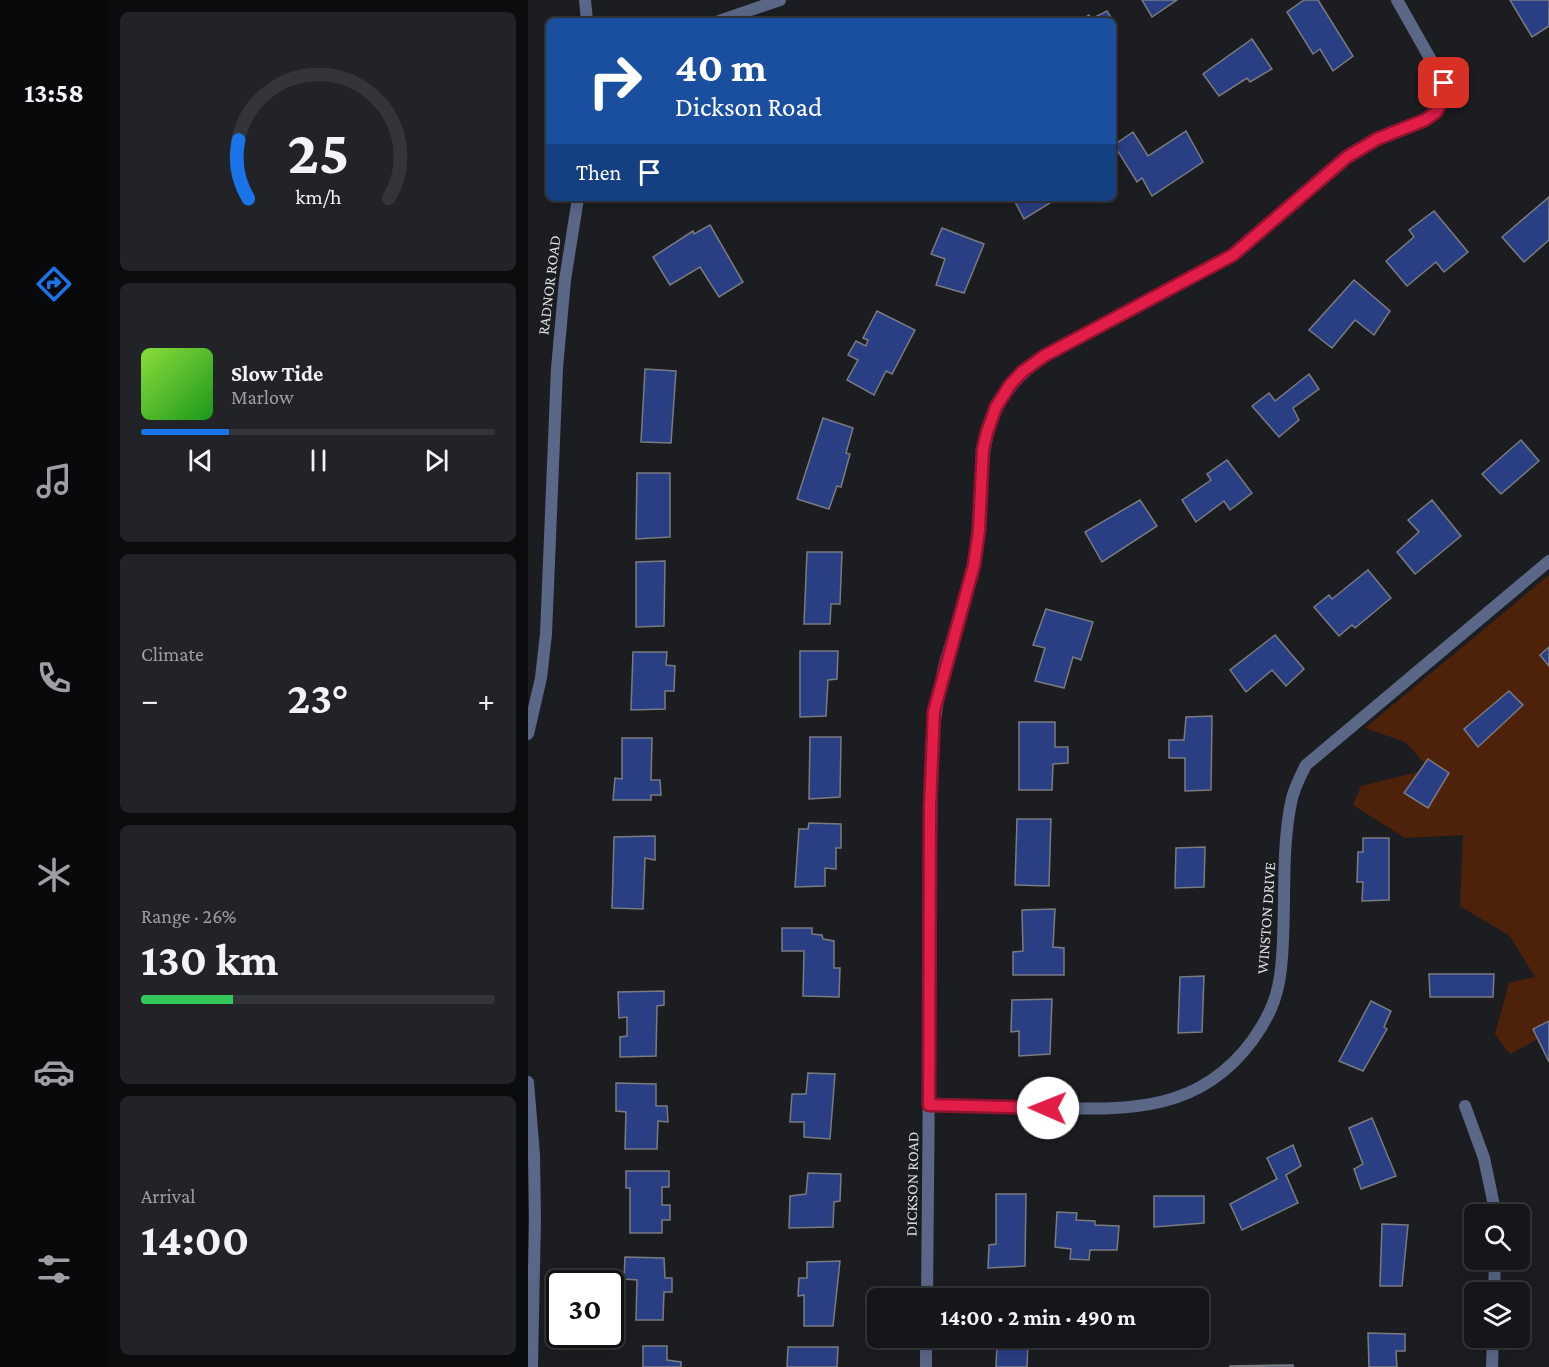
<!DOCTYPE html>
<html lang="en">
<head>
<meta charset="utf-8">
<style>
  body { margin:0; font-family:"Crimson Pro",serif; background:#212326; color:#f1f3f6; height:100vh; display:flex; flex-direction:column; font-size:22px; white-space:nowrap }
  * { box-sizing:border-box; margin:0 }
  p { font-size:20px; color:#9d9fa2 }
  .icon { flex:none; width:33px; height:33px; fill:none; stroke:currentColor; stroke-width:2; stroke-linecap:round; stroke-linejoin:round }
  .map { position:relative; flex:1; overflow:hidden }
  .details { display:flex; flex-direction:column; gap:12px; padding:12px; background:#0b0c0e; width:420px }
  .details>* { flex:none }
  .guide { position:absolute; left:18px; top:18px; width:570px; height:183px; border-radius:9px; box-shadow:0 3px 15px #0003,0 0 0 2px #333538; background:#1a4fa0; color:#fff; overflow:hidden }
  .tools { position:absolute; left:936px; top:1204px; display:grid; gap:12px }
  .tools a { display:grid; place-items:center; width:66px; height:66px; border-radius:9px; background:#141619; box-shadow:0 3px 15px #0003,0 0 0 2px #333538; font-size:30px }
  .speed { position:absolute; left:18px; top:1270px; display:flex; gap:12px; font-size:30px; font-weight:700; text-align:center }
  .speed>* { display:grid; place-content:center; width:78px; height:78px; border-radius:50%; background:#141619; box-shadow:0 3px 15px #0003,0 0 0 2px #333538; line-height:1 }
  .speed .limit { border:3px solid #111; border-radius:9px; background:#fff; color:#111 }
  .pin { position:absolute; display:grid; place-items:center; width:51px; height:51px; color:#fff; margin:-26px; border-radius:12px; box-shadow:0 3px 9px #0006 }
  .me { position:absolute; width:66px; margin:-33px; rotate:271deg; stroke-linejoin:round; filter:drop-shadow(0 0 4px #0008) }
  .turn { display:flex; align-items:center; gap:21px; height:126px; padding:0 30px; font-size:27px }
  .turn .icon { width:78px; height:78px; stroke-width:2.5 }
  .turn b { display:block; font-size:42px; line-height:51px }
  .then { display:flex; align-items:center; height:57px; padding:0 30px; background:#0003; gap:12px; font-size:22px }
  .big { font-size:45px; font-weight:700; line-height:1.1 }
  .details .tile { flex:1; display:flex; flex-direction:column; justify-content:center; gap:9px; min-width:0; padding:0 21px; border-radius:9px; background:#212326 }
  .details .dial { align-items:center; gap:0 }
  .dial svg { height:156px; overflow:visible; fill:none; stroke:#333538; stroke-width:7; stroke-linecap:round; text-anchor:middle }
  .dial text { fill:#f1f3f6; stroke:none }
  .song { display:flex; align-items:center; gap:18px }
  .cover { width:72px; height:72px; border-radius:9px; background:linear-gradient(135deg,hsl(90 70% 55%),hsl(120 70% 35%)) }
  .played { height:6px; border-radius:3px; background:linear-gradient(90deg,#1a73e8 25%,#333538 25%) }
  .keys { display:flex; justify-content:space-around; direction:ltr }
  .heat { display:flex; justify-content:space-between; align-items:center; font-size:33px; direction:ltr }
  .charge { height:9px; border-radius:4px; background:linear-gradient(90deg,#34c759 26%,#333538 0) }
  .trip { position:absolute; left:339px; top:1288px; width:342px; height:60px; border-radius:9px; background:#141619; box-shadow:0 3px 15px #0003,0 0 0 2px #333538; font-weight:700; line-height:60px; text-align:center }
  main { display:flex; flex:1; min-height:0 }
  .dock { display:flex; flex-direction:column; width:108px; justify-content:space-around; align-items:center; background:#08090a; color:#9d9fa2 }
  .dock .icon { width:42px; height:42px }
  .dock .on { color:#1a73e8 }
  .dock b { font-size:27px; color:#f1f3f6 }
  .map>svg:first-child { display:block }
  .green { fill:#4e220a }
  .building { fill:#2a3e84; stroke:#797b81; stroke-width:1.5 }
  .lines { fill:none; stroke-linecap:round; stroke-linejoin:round }
  .minor { stroke:#5a6787; stroke-width:12 }
  .route-casing { stroke:#92132f; stroke-width:15 }
  .route { stroke:#e11d48; stroke-width:10 }
  .labels { text-anchor:middle; dominant-baseline:central; stroke-width:6; stroke-linejoin:round; paint-order:stroke }
  .street-label { font-size:16px; fill:#dddee1; stroke:#1b1d21 }
</style>
</head>
<body>
<main>
<nav class="dock">
<b>13:58</b>
<svg class="icon on" aria-label="directions" viewBox="0 0 24 24"><path d="M12 3l9 9-9 9-9-9zM9 14v-3h6M13 9l2 2-2 2"/></svg>
<svg class="icon" aria-label="music" viewBox="0 0 24 24"><path d="M9 18V5l10-2v13"/><circle cx="6" cy="18" r="3"/><circle cx="16" cy="16" r="3"/></svg>
<svg class="icon" aria-label="phone" viewBox="0 0 24 24"><path d="M5 4h4l2 5-3 2q2 4 5 5l2-3 5 2v4C11 20 4 13 5 4z"/></svg>
<svg class="icon" aria-label="climate" viewBox="0 0 24 24"><path d="M12 3v18M4 7l16 10M4 17L20 7"/></svg>
<svg class="icon" aria-label="car" viewBox="0 0 24 24"><path d="M5 17H2v-5l4-1 3-4h7l3 4 3 1v5h-3M9 17h6M6 11h13"/><circle cx="7" cy="17" r="2"/><circle cx="17" cy="17" r="2"/></svg>
<svg class="icon" aria-label="filters" viewBox="0 0 24 24"><path d="M4 7h16M4 17h16"/><circle cx="9" cy="7" r="2"/><circle cx="15" cy="17" r="2"/></svg>
</nav>
<section class="details">
<div class="tile dial"><svg viewBox="0 0 100 80">
<path d="M14 69A42 42 0 1 1 86 69"/>
<path d="M14 69A42 42 0 0 1 9 39" stroke="#1a73e8"/>
<text x="50" y="56" font-size="32" font-weight="700">25</text>
<text x="50" y="72" font-size="11">km/h</text>
</svg></div>
<div class="tile">
<div class="song"><i class="cover"></i><div><b>Slow Tide</b><p>Marlow</p></div></div>
<div class="played"></div>
<div class="keys"><svg class="icon" aria-label="previous" viewBox="0 0 24 24"><path d="M18 5L8 12l10 7zM5 5v14"/></svg><svg class="icon" aria-label="pause" viewBox="0 0 24 24"><path d="M8 5v14M16 5v14"/></svg><svg class="icon" aria-label="next" viewBox="0 0 24 24"><path d="M6 5l10 7-10 7zM19 5v14"/></svg></div>
</div>
<div class="tile"><p>Climate</p>
<div class="heat"><a>−</a><b class="big">23°</b><a>+</a></div>
</div>
<div class="tile"><p>Range · 26%</p><b class="big">130 km</b><div class="charge"></div></div>
<div class="tile"><p>Arrival</p><b class="big">14:00</b></div>
</section>
<div class="map">
<svg width="1021" height="1367" viewBox="0 0 1021 1367">
  <rect width="100%" height="100%" fill="#1b1d21"/>
  <polygon class="green" points="1021,575 1021,1033 982,1054 967,1034 981,983 1007,977 982,936 932,906 935,835 877,838 825,805 833,786 902,769 877,742 837,728"/>
  <g class="building">
    <polygon points="614,0 649,0 624,17"/>
    <polygon points="776,0 790,0 825,56 805,71 792,49 785,54 759,12"/>
    <polygon points="982,0 1021,0 1021,26 1004,37"/>
    <polygon points="579,11 585,21 551,21 561,15 563,19"/>
    <polygon points="724,39 744,69 722,82 719,78 691,96 675,74"/>
    <polygon points="658,131 675,162 624,196 614,178 609,182 586,145 605,132 620,156"/>
    <polygon points="1021,197 1021,240 996,262 974,237"/>
    <polygon points="485,198 530,198 496,219"/>
    <polygon points="906,211 940,252 916,272 908,262 879,286 858,261 886,237 881,230"/>
    <polygon points="182,225 215,282 191,297 172,267 142,285 125,257 165,231 166,234"/>
    <polygon points="414,228 456,244 436,293 408,285 417,259 403,254"/>
    <polygon points="826,280 862,311 846,335 827,320 804,348 781,330"/>
    <polygon points="349,311 387,330 364,374 358,371 346,395 319,380 330,360 320,355 328,341 338,346 340,340 335,338"/>
    <polygon points="117,369 148,371 143,443 113,442"/>
    <polygon points="781,374 791,389 765,408 771,420 751,437 724,406 741,393 747,401"/>
    <polygon points="295,418 325,428 318,453 322,454 313,487 309,486 301,509 269,499"/>
    <polygon points="993,440 1011,461 973,494 954,474"/>
    <polygon points="699,460 724,493 702,510 696,501 668,522 654,500 683,480 679,474"/>
    <polygon points="109,473 142,473 142,537 108,539"/>
    <polygon points="612,500 629,526 574,562 557,532"/>
    <polygon points="904,500 933,536 887,574 869,552 891,532 880,520"/>
    <polygon points="279,552 314,552 312,604 303,604 302,624 276,624"/>
    <polygon points="137,561 136,626 108,627 108,562"/>
    <polygon points="840,570 863,598 827,628 824,625 811,636 786,607 801,595 804,599"/>
    <polygon points="518,609 565,622 553,660 545,657 536,688 507,681 517,648 505,645"/>
    <polygon points="747,635 776,669 758,686 744,670 718,692 702,670"/>
    <polygon points="1021,647 1021,666 1012,655"/>
    <polygon points="272,651 310,651 309,679 300,680 298,716 272,717"/>
    <polygon points="105,652 139,652 138,665 147,666 146,691 137,691 137,709 103,710"/>
    <polygon points="981,691 995,705 950,747 936,729"/>
    <polygon points="684,716 683,790 657,791 657,758 641,758 641,740 656,740 658,717"/>
    <polygon points="491,722 527,722 527,747 540,747 540,763 525,764 524,790 491,790"/>
    <polygon points="282,737 313,737 312,797 281,799"/>
    <polygon points="94,738 124,738 123,780 132,780 133,795 123,795 123,800 85,800 87,778 94,779"/>
    <polygon points="900,759 921,773 900,808 876,793"/>
    <polygon points="489,819 523,819 521,886 487,885"/>
    <polygon points="281,823 313,824 313,848 308,848 308,869 297,868 297,886 267,887 271,829 280,829"/>
    <polygon points="127,836 127,860 117,858 115,909 84,908 86,837"/>
    <polygon points="835,838 861,838 861,900 834,901 835,882 829,882 830,852 835,852"/>
    <polygon points="677,847 676,887 647,888 648,848"/>
    <polygon points="527,909 525,947 536,948 536,975 485,975 485,952 495,951 494,910"/>
    <polygon points="254,928 284,928 284,934 294,935 295,939 306,941 306,968 312,968 311,997 275,996 276,951 254,951"/>
    <polygon points="901,974 966,974 965,997 902,997"/>
    <polygon points="676,976 674,1032 650,1033 652,977"/>
    <polygon points="136,991 136,1005 129,1006 128,1056 92,1057 92,1037 99,1036 99,1017 91,1018 90,992"/>
    <polygon points="524,999 522,1054 491,1056 491,1031 483,1032 484,1000"/>
    <polygon points="843,1001 863,1011 856,1027 859,1029 835,1071 811,1061"/>
    <polygon points="1021,1021 1021,1062 1005,1029"/>
    <polygon points="280,1073 307,1074 302,1139 276,1137 276,1122 262,1122 264,1094 278,1094"/>
    <polygon points="88,1083 128,1084 128,1106 139,1106 140,1122 130,1121 129,1149 97,1149 98,1112 88,1111"/>
    <polygon points="844,1118 868,1176 833,1189 826,1169 835,1164 821,1128"/>
    <polygon points="765,1145 773,1166 758,1175 770,1203 714,1230 702,1204 749,1179 739,1158"/>
    <polygon points="98,1171 141,1171 141,1187 134,1187 134,1205 142,1205 142,1220 134,1220 134,1233 102,1233 102,1188 98,1188"/>
    <polygon points="280,1173 313,1174 312,1201 306,1202 305,1227 261,1228 262,1196 278,1194"/>
    <polygon points="468,1194 498,1194 497,1266 460,1268 461,1245 468,1244"/>
    <polygon points="626,1196 676,1196 676,1223 626,1227"/>
    <polygon points="529,1212 549,1213 548,1220 567,1221 567,1225 591,1226 589,1250 562,1250 561,1260 542,1259 543,1249 527,1247"/>
    <polygon points="854,1224 880,1225 874,1286 852,1286"/>
    <polygon points="97,1257 136,1258 137,1278 144,1278 144,1292 136,1292 135,1320 108,1320 109,1280 96,1279"/>
    <polygon points="312,1261 305,1326 276,1326 276,1295 270,1296 271,1278 279,1278 279,1262"/>
    <polygon points="840,1333 877,1334 877,1351 868,1351 869,1367 841,1367"/>
    <polygon points="469,1344 500,1344 499,1367 468,1367"/>
    <polygon points="115,1346 139,1346 139,1360 153,1362 153,1367 115,1367"/>
    <polygon points="260,1347 310,1347 309,1367 259,1367"/>
    <polygon points="765,1365 765,1367 702,1367 702,1366"/>
  </g>
  <g class="lines">
    <g class="minor">
      <polyline points="57,0 59,21"/>
      <polyline points="191,21 252,0"/>
      <polyline points="0,734 13,678 18,634 29,368 37,280 50,198"/>
      <polyline points="0,1082 6,1155 7,1219 4,1367"/>
      <path d="M401 1105C442 1106 483 1107 524 1108 604 1110 672 1111 724 1041 744 1013 752 992 754 957 758 908 753 850 763 803 765 790 772 777 778 765L1021 561"/>
      <polyline points="937,1106 956,1158 968,1215"/>
      <polyline points="966,1293 967,1260"/>
      <path d="M399 1299 404 734C409 712 411 689 416 667 425 633 439 601 445 566 461 481 435 404 524 352L705 255 819 157 849 139 897 120 908 112 914 102 916 83 869 0"/>
      <polyline points="398,1367 398,1338"/>
      <polyline points="964,1367 965,1338"/>
    </g>
  </g>
  <g class="lines">
    <defs>
      <polyline id="route" points="520,1108 401,1105 402,807 406,711 446,565 451,530 455,449 459,432 468,407 482,385 494,372 516,356 705,255 819,157 849,139 897,120 908,112 914,102 916,83"/>
    </defs>
    <use href="#route" class="route-casing"/>
    <use href="#route" class="route"/>
  </g>
  <g class="labels">
    <g class="street-label">
      <text transform="translate(21 285) rotate(-83)">RADNOR ROAD</text>
      <text transform="translate(738 918) rotate(-86)">WINSTON DRIVE</text>
      <text transform="translate(384 1184) rotate(-89)">DICKSON ROAD</text>
    </g>
  </g>
</svg>
<div class="tools">
<a><svg class="icon" aria-label="search" viewBox="0 0 24 24"><circle cx="10" cy="10" r="6"/><path d="M15 15l6 6"/></svg></a>
<a><svg class="icon" aria-label="layers" viewBox="0 0 24 24"><path d="M12 4l9 5-9 5-9-5zM3 14l9 5 9-5"/></svg></a>
</div>
<div class="speed"><div class="limit">30</div></div>
<div class="pin" style="left:916px;top:83px;background:#d93025"><svg class="icon" aria-label="arrive" viewBox="0 0 24 24"><path d="M6 21V4h12l-3 4 3 4H6"/></svg></div>
<svg class="me" style="left:520px;top:1108px" viewBox="-20 -20 40 40"><circle r="19" fill="#fff"/><path d="M0-13L10 11 0 6-10 11z" fill="#e11d48"/></svg>
<div class="trip">14:00 · 2 min · 490 m</div>
<div class="guide">
<div class="turn"><svg class="icon" aria-label="right" viewBox="0 0 24 24"><path d="M7 20v-9h11M14 6l5 5-5 5"/></svg><div><b>40 m</b>Dickson Road</div></div>
<div class="then">Then<svg class="icon" aria-label="arrive" viewBox="0 0 24 24"><path d="M6 21V4h12l-3 4 3 4H6"/></svg></div>
</div>
</div>
</main>
</body>
</html>
